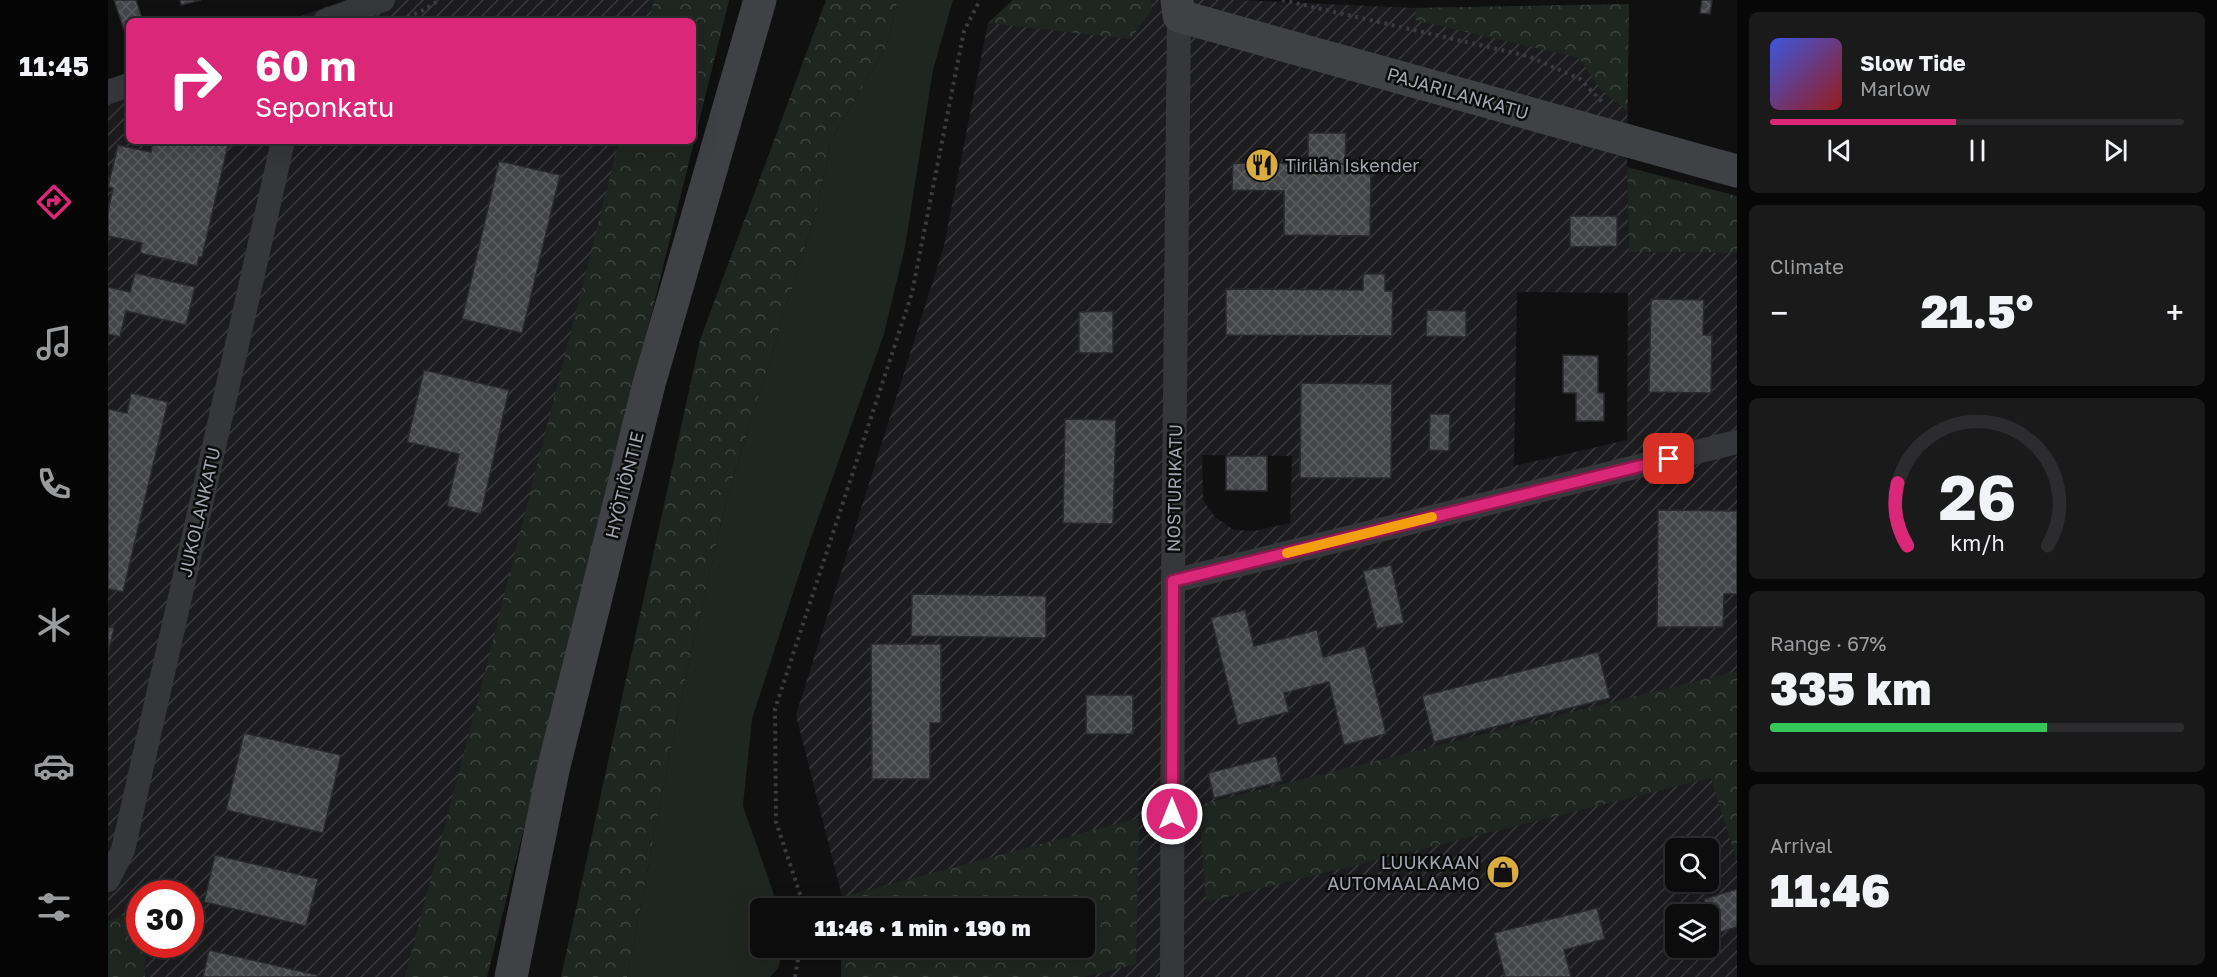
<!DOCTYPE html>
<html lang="en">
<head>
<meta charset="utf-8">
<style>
  body { margin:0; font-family:"Golos Text",sans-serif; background:#1a1a1b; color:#f1f3f6; height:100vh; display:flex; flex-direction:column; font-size:22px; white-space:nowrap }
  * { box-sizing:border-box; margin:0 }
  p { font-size:20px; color:#9a9b9d }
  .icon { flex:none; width:33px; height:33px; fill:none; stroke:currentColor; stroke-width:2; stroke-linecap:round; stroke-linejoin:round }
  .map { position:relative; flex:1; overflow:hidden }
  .sheet { display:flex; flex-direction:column; gap:12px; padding:12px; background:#070707; width:480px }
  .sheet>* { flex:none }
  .guide { position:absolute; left:18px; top:18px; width:570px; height:126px; border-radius:9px; box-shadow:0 6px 24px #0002,0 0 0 2px #2c2c2e; background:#db2777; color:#fff; overflow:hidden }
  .fabs { position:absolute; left:1557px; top:838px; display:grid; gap:12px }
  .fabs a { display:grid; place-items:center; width:54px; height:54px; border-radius:9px; background:#0c0c0d; box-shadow:0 6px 24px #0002,0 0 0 2px #2c2c2e; font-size:30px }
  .speed { position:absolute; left:18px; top:880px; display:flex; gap:12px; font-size:30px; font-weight:700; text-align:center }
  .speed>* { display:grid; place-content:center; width:78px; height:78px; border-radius:50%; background:#0c0c0d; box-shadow:0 6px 24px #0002,0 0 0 2px #2c2c2e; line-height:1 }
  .speed .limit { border:9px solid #d22; background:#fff; color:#111 }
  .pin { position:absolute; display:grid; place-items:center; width:51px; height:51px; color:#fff; margin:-26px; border-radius:12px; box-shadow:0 3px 9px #0006 }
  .me { position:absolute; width:66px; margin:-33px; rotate:0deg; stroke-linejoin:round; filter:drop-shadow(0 0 4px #0008) }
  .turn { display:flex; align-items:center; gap:21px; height:126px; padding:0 30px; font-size:27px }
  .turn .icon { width:78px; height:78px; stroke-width:2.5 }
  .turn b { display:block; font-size:42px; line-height:51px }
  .big { font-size:45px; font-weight:800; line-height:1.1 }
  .sheet .tile { flex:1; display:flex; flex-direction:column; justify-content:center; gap:9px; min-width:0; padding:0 21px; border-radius:9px; background:#1a1a1b }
  .sheet .dial { align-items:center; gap:0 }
  .dial svg { height:156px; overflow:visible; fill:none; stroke:#2c2c2e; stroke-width:7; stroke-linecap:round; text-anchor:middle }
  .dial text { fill:#f1f3f6; stroke:none }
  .song { display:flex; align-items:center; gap:18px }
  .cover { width:72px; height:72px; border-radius:9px; background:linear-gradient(135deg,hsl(230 70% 55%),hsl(0 70% 35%)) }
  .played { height:6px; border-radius:3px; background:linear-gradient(90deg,#db2777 45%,#2c2c2e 45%) }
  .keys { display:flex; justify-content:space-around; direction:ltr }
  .heat { display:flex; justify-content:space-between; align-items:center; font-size:33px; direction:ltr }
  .charge { height:9px; border-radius:4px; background:linear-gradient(90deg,#34c759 67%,#2c2c2e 0) }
  .trip { position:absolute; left:642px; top:898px; width:345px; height:60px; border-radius:9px; background:#0c0c0d; box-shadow:0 6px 24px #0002,0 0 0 2px #2c2c2e; font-weight:800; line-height:60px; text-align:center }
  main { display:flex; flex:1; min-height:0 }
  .dock { display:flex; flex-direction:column; width:108px; justify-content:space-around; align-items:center; background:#050505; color:#9a9b9d }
  .dock .icon { width:42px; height:42px }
  .dock .on { color:#db2777 }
  .dock b { font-size:27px; color:#f1f3f6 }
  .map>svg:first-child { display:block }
  .industrial { fill:url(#industrial-furrows); fill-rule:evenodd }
  .green { fill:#1f2520 }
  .forest { fill:url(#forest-crowns) }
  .building { fill:url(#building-cross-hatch); stroke:#2a2a2d; stroke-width:1.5 }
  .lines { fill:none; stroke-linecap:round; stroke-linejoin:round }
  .path { stroke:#393b3e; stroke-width:4; stroke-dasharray:3 4.5; stroke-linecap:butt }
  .street { stroke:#36373a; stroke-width:24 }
  .secondary { stroke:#404145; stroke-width:33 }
  .route-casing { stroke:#8e194d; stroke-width:15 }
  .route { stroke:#db2777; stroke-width:10 }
  .slow { stroke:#f59e0b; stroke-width:10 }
  .labels { text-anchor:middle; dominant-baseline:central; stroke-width:5; stroke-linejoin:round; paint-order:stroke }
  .street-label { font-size:18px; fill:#a3a6b0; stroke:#0b0b0c }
  .poi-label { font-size:18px; fill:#a3a6b0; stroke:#0b0b0c; text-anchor:start }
</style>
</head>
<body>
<main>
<nav class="dock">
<b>11:45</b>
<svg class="icon on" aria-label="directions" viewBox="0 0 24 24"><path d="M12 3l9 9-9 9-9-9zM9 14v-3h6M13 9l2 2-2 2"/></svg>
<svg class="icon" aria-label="music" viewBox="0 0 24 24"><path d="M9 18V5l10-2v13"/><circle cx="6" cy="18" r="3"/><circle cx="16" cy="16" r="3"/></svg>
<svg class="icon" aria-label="phone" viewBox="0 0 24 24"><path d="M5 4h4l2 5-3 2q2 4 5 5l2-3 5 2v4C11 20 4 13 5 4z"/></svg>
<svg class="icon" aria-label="climate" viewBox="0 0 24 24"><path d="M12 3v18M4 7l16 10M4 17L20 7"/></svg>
<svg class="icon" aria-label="car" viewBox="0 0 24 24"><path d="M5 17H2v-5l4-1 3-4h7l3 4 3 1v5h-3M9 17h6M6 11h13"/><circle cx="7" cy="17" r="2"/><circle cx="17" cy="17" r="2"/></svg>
<svg class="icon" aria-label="filters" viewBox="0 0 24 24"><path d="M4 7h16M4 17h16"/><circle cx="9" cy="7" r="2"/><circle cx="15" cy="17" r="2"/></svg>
</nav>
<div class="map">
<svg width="1629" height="977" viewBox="0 0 1629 977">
  <defs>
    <pattern id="industrial-furrows" width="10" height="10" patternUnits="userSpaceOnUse" patternTransform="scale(1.5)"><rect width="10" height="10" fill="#1c1c1e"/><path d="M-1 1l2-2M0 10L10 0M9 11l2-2" fill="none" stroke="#3a3a3c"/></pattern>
    <pattern id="forest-crowns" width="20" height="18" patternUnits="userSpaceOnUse" patternTransform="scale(1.5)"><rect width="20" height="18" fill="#1f2520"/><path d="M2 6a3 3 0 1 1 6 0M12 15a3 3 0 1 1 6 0" fill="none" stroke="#3c423e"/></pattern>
    <pattern id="building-cross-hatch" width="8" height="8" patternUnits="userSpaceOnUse" patternTransform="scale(1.5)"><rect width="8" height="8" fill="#444549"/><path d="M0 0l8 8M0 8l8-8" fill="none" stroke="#5c5d61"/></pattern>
  </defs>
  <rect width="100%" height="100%" fill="#101011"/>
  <g class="industrial">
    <polygon points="237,0 621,0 379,977 37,977 39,945 82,945 82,894 32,894 31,910 0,921 0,80 21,73 21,141 585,141 585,21 179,21"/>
    <path d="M905 0H1130L1308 8 1521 4 1519 167 1521 252 1629 253V977H733V948H976V909H734V897L688 715 836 246 880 23ZM1409 292 1520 293 1519 440 1406 466ZM1094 455 1184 456 1182 523 1146 531 1126 530 1107 517 1095 500ZM1568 849H1600V882H1568ZM1568 915H1600V948H1568Z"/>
  </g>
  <polygon class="green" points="790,0 845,0 825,70 797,247 776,334 702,541 644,719 635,806 671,909 652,909 652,948 673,948 671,967 662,977 519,977 571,706 619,498 709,208 723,140 778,47"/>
  <g class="forest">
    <polygon points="546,0 621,0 379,977 297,977 366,715 511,141 585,141 585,21 541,21"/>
    <polygon points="718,0 790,0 778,47 723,140 709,208 619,498 571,706 519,977 453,977 592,340"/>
    <polygon points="905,0 1043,0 1044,10 1022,39 880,23"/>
    <polygon points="1521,4 1519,111 1492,89 1471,58 1307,20 1308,8"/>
    <polygon points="1519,167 1629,196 1629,253 1521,252"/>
    <polygon points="1629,671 1629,861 1603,778 1098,902 1091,805"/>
    <polygon points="1031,818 1028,964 976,977 733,977 733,948 976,948 976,909 734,909 734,897"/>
    <polygon points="31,910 32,945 39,945 37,977 0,977 0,921"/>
  </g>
  <g class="building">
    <polygon points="6,0 28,0 35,21 21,21 21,28 16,30"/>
    <polygon points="72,0 93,0 73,5"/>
    <polygon points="1594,0 1604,0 1602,14 1592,13"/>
    <polygon points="1200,133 1238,133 1237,164 1200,164"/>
    <polygon points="57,141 121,141 94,257 91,257 89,266 32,253 34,243 0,236 0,211 5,188 0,187 10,145 43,152 44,147 51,142 56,144"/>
    <polygon points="391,161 452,175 414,333 354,319"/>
    <polygon points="1125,163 1263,164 1262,236 1176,235 1176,191 1124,190"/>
    <polygon points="1462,216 1509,216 1509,246 1462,247"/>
    <polygon points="27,273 87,287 78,325 18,311 12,337 0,334 0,287 22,292"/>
    <polygon points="1255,274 1277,274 1277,291 1285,291 1284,336 1118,335 1118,289 1255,290"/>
    <polygon points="1543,299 1596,300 1595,335 1604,335 1603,393 1541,392"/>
    <polygon points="1319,310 1358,311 1358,337 1318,336"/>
    <polygon points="1005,311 1005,353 971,353 971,312"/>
    <polygon points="1455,355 1490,356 1490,393 1496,393 1496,421 1468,421 1468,393 1455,393"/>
    <polygon points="316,370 401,390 373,514 339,506 351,454 299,442"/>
    <polygon points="1193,383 1284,384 1283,478 1192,478"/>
    <polygon points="23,393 60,402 15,592 0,589 0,409 19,413"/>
    <polygon points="1322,414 1342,414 1341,451 1321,450"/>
    <polygon points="957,419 1008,420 1005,524 955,523"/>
    <polygon points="1118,456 1159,456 1159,491 1118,490"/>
    <polygon points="1550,510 1629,511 1629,594 1616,594 1615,627 1549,627"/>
    <polygon points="1283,565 1296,623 1269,629 1255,571"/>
    <polygon points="804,594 938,596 938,638 803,636"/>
    <polygon points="1137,610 1146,646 1209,630 1215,657 1257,646 1278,734 1236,745 1221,682 1176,693 1181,712 1130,725 1103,618"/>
    <polygon points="0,627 6,628 0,654"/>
    <polygon points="763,644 833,644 833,723 822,723 822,779 764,779"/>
    <polygon points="1490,652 1502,698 1326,742 1314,696"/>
    <rect x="978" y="695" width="47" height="39"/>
    <polygon points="136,733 233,755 215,833 118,810"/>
    <polygon points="1168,756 1174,781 1106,798 1100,773"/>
    <polygon points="107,855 210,879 198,926 96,902"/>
    <polygon points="1629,889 1629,927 1606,934 1596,899"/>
    <polygon points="1489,908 1497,939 1456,950 1463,977 1397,977 1386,933"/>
    <polygon points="101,950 209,975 209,977 95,977"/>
  </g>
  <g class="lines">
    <g class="path">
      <polyline points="1174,0 1420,56 1472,79 1494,102"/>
      <polyline points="292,19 312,12 332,0"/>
      <polyline points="697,909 668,822 667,709 804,293 856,31 872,0"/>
      <polyline points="687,977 692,948"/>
    </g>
    <g class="street">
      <polyline points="217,21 275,0"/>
      <polyline points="0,92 21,85"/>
      <polyline points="1065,581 1629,442"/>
      <polyline points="0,880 15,850 175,141"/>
      <polyline points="1064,977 1065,581 1071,16"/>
    </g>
    <g class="secondary">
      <polyline points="1069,0 1071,16 1629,171"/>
      <polyline points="403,977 445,770 541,384 652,0"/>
    </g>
  </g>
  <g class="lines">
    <defs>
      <polyline id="route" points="1064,814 1065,581 1561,459"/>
    </defs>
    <use href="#route" class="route-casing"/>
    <use href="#route" class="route"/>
    <polyline class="slow" points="1179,553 1324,517"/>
  </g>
  <defs>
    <symbol id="restaurant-disc" viewBox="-11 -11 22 22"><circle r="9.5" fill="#d9ac40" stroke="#0b0b0c"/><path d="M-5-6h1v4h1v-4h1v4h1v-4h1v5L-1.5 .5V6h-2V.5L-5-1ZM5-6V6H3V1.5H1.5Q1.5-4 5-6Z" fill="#111"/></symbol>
    <symbol id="shop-disc" viewBox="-11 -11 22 22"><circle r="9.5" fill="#d9ac40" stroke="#0b0b0c"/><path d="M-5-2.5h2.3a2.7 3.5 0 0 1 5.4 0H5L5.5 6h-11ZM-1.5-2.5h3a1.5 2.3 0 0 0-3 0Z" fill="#111"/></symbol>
  </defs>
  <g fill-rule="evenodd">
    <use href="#restaurant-disc" x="1135" y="146" width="38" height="38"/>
    <use href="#shop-disc" x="1376" y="853" width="38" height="38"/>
  </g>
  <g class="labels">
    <g class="street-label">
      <text transform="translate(1350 93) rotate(16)">PAJARILANKATU</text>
      <text transform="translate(516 485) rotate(-76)">HYÖTIÖNTIE</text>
      <text transform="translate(1066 488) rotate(-89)">NOSTURIKATU</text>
      <text transform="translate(91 512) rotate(-77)">JUKOLANKATU</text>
    </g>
    <g class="poi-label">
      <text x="1177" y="165">Tirilän Iskender</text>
      <text x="1372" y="862" text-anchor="end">LUUKKAAN<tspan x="1372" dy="21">AUTOMAALAAMO</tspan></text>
    </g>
  </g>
</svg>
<div class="fabs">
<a><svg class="icon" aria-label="search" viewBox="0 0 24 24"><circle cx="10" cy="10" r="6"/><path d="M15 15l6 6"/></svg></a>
<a><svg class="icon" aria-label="layers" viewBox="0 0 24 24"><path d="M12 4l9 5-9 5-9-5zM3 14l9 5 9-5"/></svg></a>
</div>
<div class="speed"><div class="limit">30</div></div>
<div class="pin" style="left:1561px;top:459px;background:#d93025"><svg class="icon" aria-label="arrive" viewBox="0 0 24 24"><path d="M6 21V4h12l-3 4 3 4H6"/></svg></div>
<svg class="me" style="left:1064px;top:814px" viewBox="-20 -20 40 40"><circle r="17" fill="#db2777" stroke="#fff" stroke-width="3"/><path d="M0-11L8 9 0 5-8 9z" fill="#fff"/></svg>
<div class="trip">11:46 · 1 min · 190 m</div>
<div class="guide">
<div class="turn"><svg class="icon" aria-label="right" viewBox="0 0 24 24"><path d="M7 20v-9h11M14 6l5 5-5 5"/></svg><div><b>60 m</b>Seponkatu</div></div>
</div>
</div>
<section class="sheet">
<div class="tile">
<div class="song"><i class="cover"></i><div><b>Slow Tide</b><p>Marlow</p></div></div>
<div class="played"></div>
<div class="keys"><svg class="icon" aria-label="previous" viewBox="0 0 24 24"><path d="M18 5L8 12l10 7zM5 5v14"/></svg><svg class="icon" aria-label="pause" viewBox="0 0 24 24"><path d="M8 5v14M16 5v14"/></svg><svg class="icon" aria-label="next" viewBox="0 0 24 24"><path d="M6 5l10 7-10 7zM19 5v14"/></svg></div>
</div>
<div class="tile"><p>Climate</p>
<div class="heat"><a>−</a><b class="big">21.5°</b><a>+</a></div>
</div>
<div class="tile dial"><svg viewBox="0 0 100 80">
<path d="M14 69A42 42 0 1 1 86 69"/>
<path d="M14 69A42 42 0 0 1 9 37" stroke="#db2777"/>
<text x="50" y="56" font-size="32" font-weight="700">26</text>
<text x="50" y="72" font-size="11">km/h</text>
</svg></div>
<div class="tile"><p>Range · 67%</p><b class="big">335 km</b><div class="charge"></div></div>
<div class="tile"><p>Arrival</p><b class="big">11:46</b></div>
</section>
</main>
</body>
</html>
